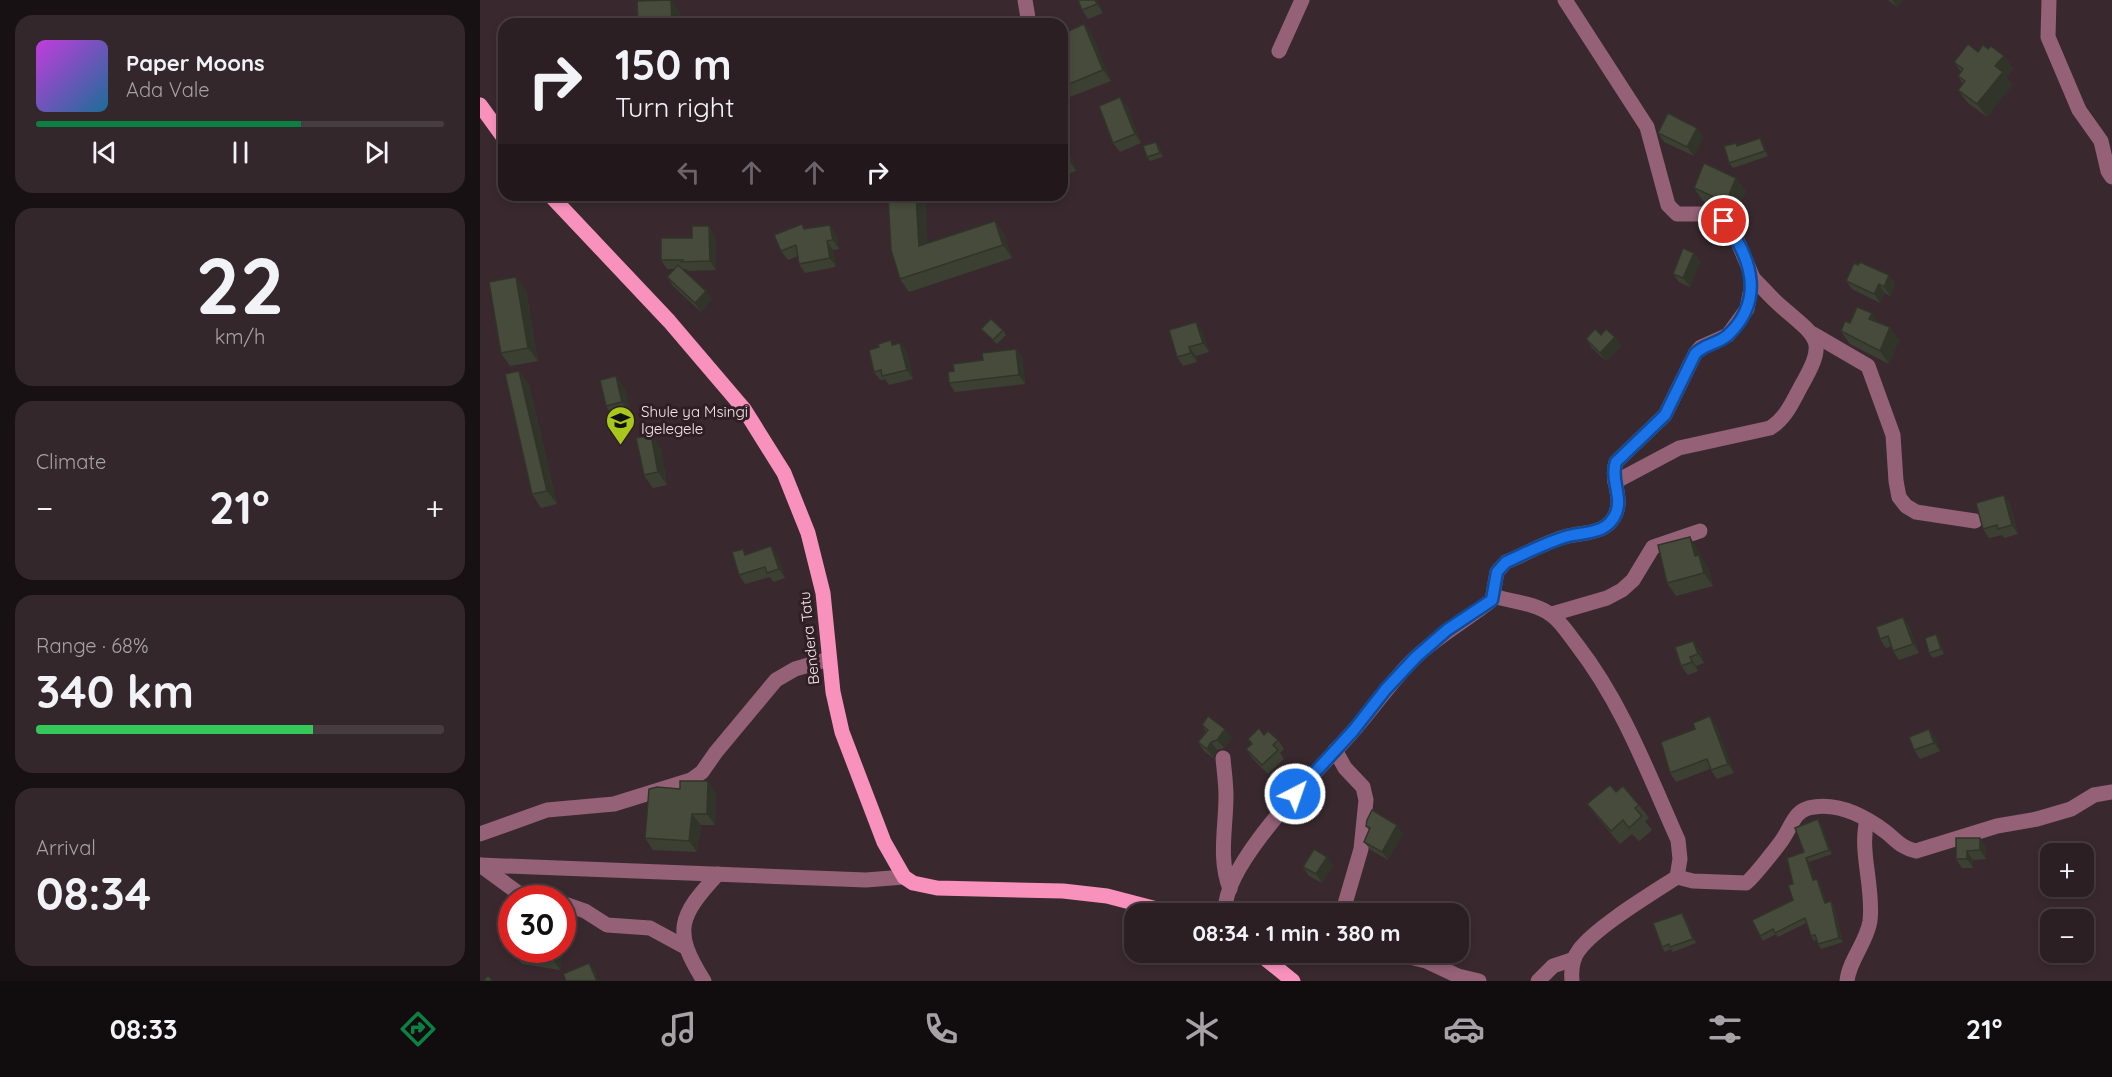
<!DOCTYPE html>
<html lang="en">
<head>
<meta charset="utf-8">
<style>
  body { margin:0; font-family:Quicksand,sans-serif; background:#33272b; color:#f1f3f6; height:100vh; display:flex; flex-direction:column; font-size:22px; white-space:nowrap }
  * { box-sizing:border-box; margin:0 }
  p { font-size:20px; color:#a6a2a6 }
  .icon { flex:none; width:33px; height:33px; fill:none; stroke:currentColor; stroke-width:2; stroke-linecap:round; stroke-linejoin:round }
  .map { position:relative; flex:1; overflow:hidden }
  .side { display:flex; flex-direction:column; gap:15px; padding:15px; background:#181113; width:480px }
  .side>* { flex:none }
  .top-card { position:absolute; left:18px; top:18px; width:570px; height:183px; border-radius:18px; box-shadow:0 3px 9px #0003,0 0 0 2px #473d41; background:#2b1f23; color:#f1f3f6; overflow:hidden }
  .fabs { position:absolute; left:1560px; top:843px; display:grid; gap:12px }
  .fabs a { display:grid; place-items:center; width:54px; height:54px; border-radius:12px; background:#2b1f23; box-shadow:0 3px 9px #0003,0 0 0 2px #473d41; font-size:30px }
  .speed { position:absolute; left:18px; top:885px; display:flex; gap:12px; font-size:30px; font-weight:700; text-align:center }
  .speed>* { display:grid; place-content:center; width:78px; height:78px; border-radius:50%; background:#2b1f23; box-shadow:0 3px 9px #0003,0 0 0 2px #473d41; line-height:1 }
  .speed .limit { border:9px solid #d22; background:#fff; color:#111 }
  .pin { position:absolute; display:grid; place-items:center; width:51px; height:51px; color:#fff; margin:-26px; border:3px solid #fff; border-radius:50%; box-shadow:0 2px 6px #0007 }
  .me { position:absolute; width:66px; margin:-33px; rotate:41deg; stroke-linejoin:round; filter:drop-shadow(0 0 4px #0008) }
  .turn { display:flex; align-items:center; gap:21px; height:126px; padding:0 18px; font-size:27px }
  .turn .icon { width:78px; height:78px; stroke-width:2.5 }
  .turn b { display:block; font-size:42px; line-height:51px }
  .lanes { display:flex; align-items:center; height:57px; padding:0 18px; background:#0003; justify-content:center; gap:30px; direction:ltr }
  .lanes .off { opacity:.35 }
  .big { font-size:45px; font-weight:700; line-height:1.1 }
  .side .widget { flex:1; display:flex; flex-direction:column; justify-content:center; gap:9px; min-width:0; padding:0 21px; border-radius:18px; background:#33272b }
  .side .dial { align-items:center; gap:0 }
  .dial b { font-size:78px; line-height:1 }
  .song { display:flex; align-items:center; gap:18px }
  .cover { width:72px; height:72px; border-radius:9px; background:linear-gradient(135deg,hsl(290 70% 55%),hsl(200 70% 35%)) }
  .played { height:6px; border-radius:3px; background:linear-gradient(90deg,#0b8043 65%,#473d41 65%) }
  .keys { display:flex; justify-content:space-around; direction:ltr }
  .heat { display:flex; justify-content:space-between; align-items:center; font-size:33px; direction:ltr }
  .charge { height:9px; border-radius:4px; background:linear-gradient(90deg,#34c759 68%,#473d41 0) }
  .trip { position:absolute; left:644px; top:903px; width:345px; height:60px; border-radius:18px; background:#2b1f23; box-shadow:0 3px 9px #0003,0 0 0 2px #473d41; font-weight:700; line-height:60px; text-align:center }
  .dock { display:flex; height:96px; justify-content:space-around; align-items:center; background:#110c0e; color:#a6a2a6 }
  .dock .icon { width:42px; height:42px }
  .dock .selected { color:#0b8043 }
  .dock b { font-size:27px; color:#f1f3f6 }
  main { display:flex; flex:1; min-height:0 }
  .map>svg:first-child { display:block }
  .lines { fill:none; stroke-linecap:round; stroke-linejoin:round }
  .minor { stroke:#946176; stroke-width:15 }
  .major { stroke:#f991bd; stroke-width:15 }
  .wall { fill:#3c4033 }
  .shaded-wall { fill:#313429 }
  .building { fill:#464b3b; stroke:#313429; stroke-width:1.5 }
  .route-casing { stroke:#114b97; stroke-width:15 }
  .route { stroke:#1a73e8; stroke-width:10 }
  .labels { text-anchor:middle; dominant-baseline:central; stroke-width:6; stroke-linejoin:round; paint-order:stroke }
  .poi-label { font-size:15px; fill:#f4e8ec; stroke:#2f1f25; text-anchor:start }
  .street-label { font-size:15px; fill:#f4e8ec; stroke:#2f1f25 }
</style>
</head>
<body>
<main>
<section class="side">
<div class="widget">
<div class="song"><i class="cover"></i><div><b>Paper Moons</b><p>Ada Vale</p></div></div>
<div class="played"></div>
<div class="keys"><svg class="icon" aria-label="previous" viewBox="0 0 24 24"><path d="M18 5L8 12l10 7zM5 5v14"/></svg><svg class="icon" aria-label="pause" viewBox="0 0 24 24"><path d="M8 5v14M16 5v14"/></svg><svg class="icon" aria-label="next" viewBox="0 0 24 24"><path d="M6 5l10 7-10 7zM19 5v14"/></svg></div>
</div>
<div class="widget dial"><b>22</b><p>km/h</p></div>
<div class="widget"><p>Climate</p>
<div class="heat"><a>−</a><b class="big">21°</b><a>+</a></div>
</div>
<div class="widget"><p>Range · 68%</p><b class="big">340 km</b><div class="charge"></div></div>
<div class="widget"><p>Arrival</p><b class="big">08:34</b></div>
</section>
<div class="map">
<svg width="1632" height="981" viewBox="0 0 1632 981">
  <rect width="100%" height="100%" fill="#39292f"/>
  <g class="lines">
    <g class="minor">
      <polyline points="545,0 549,24"/>
      <polyline points="1569,0 1568,37 1599,110 1621,141 1628,171 1632,177"/>
      <polyline points="799,51 822,0"/>
      <polyline points="1333,334 1388,366 1413,435 1416,481 1419,497 1426,506 1436,512 1495,521"/>
      <path d="M1135 482 1199 448 1290 428C1305 419 1312 403 1320 388 1346 342 1341 340 1303 308 1292 299 1283 288 1273 278"/>
      <path d="M1014 596C1032 602 1055 603 1070 614 1081 621 1089 635 1097 645 1142 703 1168 773 1198 840L1200 859 1197 877C1171 894 1116 927 1099 950 1092 959 1091 970 1092 981"/>
      <polyline points="1072,614 1127,598 1142,590 1153,580 1173,547 1220,531"/>
      <polyline points="855,750 865,768 883,787 886,800 881,849 862,914"/>
      <path d="M743 758C744 770 746 783 746 796 746 828 738 858 750 889"/>
      <polyline points="0,834 67,810 134,804 211,780 222,772 236,752 296,680 315,669 349,659"/>
      <polyline points="0,865 386,880 424,877"/>
      <polyline points="0,865 37,892 55,898"/>
      <path d="M1197 877 1213 881 1266 883C1272 879 1300 844 1304 837 1313 823 1315 809 1334 807 1360 803 1386 817 1406 832 1417 841 1422 848 1436 851L1517 826 1557 819 1591 809 1614 795 1632 792"/>
      <polyline points="82,903 105,911 127,925 170,928 205,947"/>
      <path d="M746 914C737 868 844 765 874 730 895 706 912 680 936 657 959 635 987 620 1012 600L1017 572 1026 562C1046 554 1067 541 1088 536 1105 532 1128 534 1136 513 1143 497 1130 479 1136 462L1185 415 1215 354 1221 347 1248 335 1267 309 1273 278 1255 235 1244 221 1229 214H1197L1188 205 1167 127 1085 0"/>
      <polyline points="909,952 946,961 978,976 999,981"/>
      <path d="M224 981C192 931 199 916 238 874"/>
      <polyline points="1058,981 1073,966 1094,959"/>
      <path d="M1367 981C1369 960 1387 942 1390 921 1394 887 1379 852 1387 820"/>
    </g>
    <g class="major">
      <polyline points="0,105 24,138"/>
      <polyline points="70,195 189,321 264,409 304,473 328,533 343,593 353,692 362,732 404,842 424,877 433,883 457,888 583,891 627,896 696,914"/>
      <polyline points="777,952 813,981"/>
    </g>
  </g>
  <g class="wall">
    <polygon points="598,0 617,0 623,13 608,19 602,10"/>
    <polygon points="1408,0 1423,0 1417,7"/>
    <polygon points="604,24 612,35 631,81 582,100 582,34"/>
    <polygon points="1508,49 1524,56 1533,69 1526,77 1532,85 1507,117 1488,103 1478,90 1483,84 1478,76 1481,72 1474,62 1498,52"/>
    <polygon points="647,106 661,143 640,152 633,143"/>
    <polygon points="1217,128 1223,137 1214,156 1184,142 1178,133"/>
    <polygon points="1280,138 1283,143 1288,156 1253,168 1249,163 1258,146"/>
    <polygon points="582,140 588,148 596,171 582,176"/>
    <polygon points="676,142 679,146 683,157 670,161 667,157"/>
    <polygon points="1214,188 1266,191 1255,215 1223,201"/>
    <polygon points="408,195 445,195 447,243 515,221 524,234 532,258 429,292 420,279"/>
    <polygon points="325,228 356,234 359,249 353,250 356,267 325,273 319,264 318,256 308,260 301,251"/>
    <polygon points="235,235 236,270 208,271 206,269 202,269 232,299 221,312 193,286 187,277 195,269 187,269 181,260 212,238"/>
    <polygon points="1214,253 1220,262 1210,287 1199,282 1193,274"/>
    <polygon points="1409,275 1415,284 1410,296 1405,293 1400,303 1372,289 1366,281"/>
    <polygon points="46,290 58,361 30,366 21,353"/>
    <polygon points="1398,322 1419,340 1409,364 1370,344 1361,331 1370,323"/>
    <polygon points="501,329 523,330 526,335 517,344 505,333"/>
    <polygon points="722,331 729,352 716,356 717,362 703,366 697,357"/>
    <polygon points="1121,335 1135,337 1141,346 1126,361 1112,348 1106,339"/>
    <polygon points="420,343 427,352 433,379 409,385 405,379 400,380 394,372 414,345"/>
    <polygon points="536,349 542,357 545,384 475,392 469,383 474,371"/>
    <polygon points="49,384 77,504 61,508 52,494"/>
    <polygon points="145,389 151,415 135,419 126,406"/>
    <polygon points="171,435 181,449 187,485 173,488 164,475"/>
    <polygon points="1524,495 1530,504 1538,534 1524,538 1522,535 1509,538 1503,529"/>
    <polygon points="291,546 297,555 305,578 293,582 290,577 265,584 259,575 267,554"/>
    <polygon points="1219,551 1221,557 1228,568 1233,586 1196,596 1187,583"/>
    <polygon points="1429,626 1439,653 1419,660 1413,651 1411,646 1406,648 1400,639"/>
    <polygon points="1456,634 1459,639 1464,654 1453,658 1449,653"/>
    <polygon points="1195,647 1220,650 1224,663 1216,666 1218,671 1208,675 1201,666"/>
    <polygon points="722,725 752,738 744,748 737,750 733,758 724,751 718,742 726,732"/>
    <polygon points="1236,725 1254,773 1237,779 1230,769 1196,782 1190,773"/>
    <polygon points="1449,729 1455,738 1460,751 1440,759 1434,750"/>
    <polygon points="784,735 798,740 804,749 800,753 804,759 788,774 772,758 766,749 771,744 768,739"/>
    <polygon points="1136,792 1159,805 1169,818 1165,821 1172,830 1159,841 1152,834 1140,844 1117,817 1107,804"/>
    <polygon points="236,793 235,825 221,825 217,852 173,850 165,838"/>
    <polygon points="1341,824 1352,854 1329,862 1334,879 1337,879 1340,883 1346,903 1351,901 1354,906 1363,942 1341,949 1338,944 1336,940 1334,941 1331,936 1326,923 1298,937 1296,934 1283,941 1280,936 1313,900 1313,884 1324,852"/>
    <polygon points="886,826 923,834 908,860 891,850 884,842 889,830"/>
    <polygon points="1476,838 1506,847 1506,859 1493,860 1493,868 1482,868 1476,859"/>
    <polygon points="853,865 842,883 829,876 823,867"/>
    <polygon points="1205,917 1216,943 1193,952 1191,949 1185,952 1182,947"/>
    <polygon points="82,941 85,945 80,970 42,964 36,955 82,950"/>
  </g>
  <g class="shaded-wall">
    <polygon points="191,0 200,13 201,24 192,24"/>
    <polygon points="615,0 617,0 623,13 617,4"/>
    <polygon points="1412,0 1423,0 1417,7"/>
    <polygon points="604,24 612,35 631,81 623,70"/>
    <polygon points="1524,56 1533,69 1526,77 1532,85 1507,117 1497,104 1515,66"/>
    <polygon points="640,97 647,106 661,143 655,134"/>
    <polygon points="1217,128 1223,137 1214,156 1207,147"/>
    <polygon points="1280,138 1283,143 1288,156 1285,151"/>
    <polygon points="582,140 588,148 596,171 587,157 582,144"/>
    <polygon points="676,142 679,146 683,157 680,153"/>
    <polygon points="1256,178 1266,191 1255,215 1246,202"/>
    <polygon points="436,195 445,195 448,259 439,246"/>
    <polygon points="515,221 524,234 532,258 523,245"/>
    <polygon points="350,225 356,234 359,249 353,240"/>
    <polygon points="229,226 235,235 236,270 230,261"/>
    <polygon points="347,241 353,250 356,267 350,258"/>
    <polygon points="1214,253 1220,262 1210,287 1203,278"/>
    <polygon points="1409,275 1415,284 1410,296 1404,287"/>
    <polygon points="36,277 46,290 58,361 48,348"/>
    <polygon points="1399,284 1405,293 1400,303 1394,294"/>
    <polygon points="226,291 232,299 221,312 215,303"/>
    <polygon points="1392,313 1401,326 1389,319"/>
    <polygon points="716,322 722,331 729,352 723,343"/>
    <polygon points="1410,327 1419,340 1409,364 1400,351"/>
    <polygon points="1135,337 1141,346 1126,361 1120,353"/>
    <polygon points="420,343 427,352 433,379 427,370"/>
    <polygon points="709,347 716,356 717,362 711,353"/>
    <polygon points="536,349 542,357 545,384 539,375"/>
    <polygon points="39,371 49,384 77,504 67,491"/>
    <polygon points="136,376 145,389 151,415 142,402"/>
    <polygon points="171,435 181,449 187,485 178,472"/>
    <polygon points="1524,495 1530,504 1538,534 1532,525"/>
    <polygon points="1210,537 1219,551 1221,557 1228,568 1233,586 1224,573 1215,556"/>
    <polygon points="291,546 297,555 305,578 299,569"/>
    <polygon points="1423,617 1429,626 1439,653 1433,644"/>
    <polygon points="1456,634 1459,639 1464,654 1461,649"/>
    <polygon points="1213,641 1220,650 1224,663 1218,654"/>
    <polygon points="1210,657 1216,666 1218,671 1212,662"/>
    <polygon points="1230,716 1236,725 1254,773 1248,764"/>
    <polygon points="745,729 752,738 744,748 737,740"/>
    <polygon points="1449,729 1455,738 1460,751 1454,743"/>
    <polygon points="731,742 737,750 733,758 727,749"/>
    <polygon points="228,781 236,793 235,825 227,814"/>
    <polygon points="212,814 221,825 217,852 209,841"/>
    <polygon points="1338,819 1341,824 1352,854 1349,850"/>
    <polygon points="917,825 923,834 908,860 902,852"/>
    <polygon points="1500,838 1506,847 1506,859 1500,850"/>
    <polygon points="1487,851 1493,860 1493,868 1487,859"/>
    <polygon points="847,857 853,865 842,883 836,874"/>
    <polygon points="1326,858 1329,862 1336,884 1333,880"/>
    <polygon points="1337,879 1340,883 1348,908 1345,903"/>
    <polygon points="1351,901 1354,906 1363,942 1359,938"/>
    <polygon points="1202,913 1205,917 1216,943 1213,939"/>
    <polygon points="82,941 85,945 80,970 74,961 76,950 82,950"/>
    <polygon points="109,963 116,972 119,981 117,981"/>
  </g>
  <g class="building">
    <polygon points="191,0 192,24 158,24 157,1"/>
    <polygon points="598,0 615,0 617,4 602,10"/>
    <polygon points="604,24 623,70 582,87 582,34"/>
    <polygon points="1488,44 1498,52 1503,45 1508,49 1511,46 1524,56 1515,66 1523,72 1497,104 1478,90 1485,81 1478,76 1483,69 1474,62"/>
    <polygon points="640,97 655,134 633,143 619,106"/>
    <polygon points="1188,113 1217,128 1207,147 1178,133"/>
    <polygon points="1280,138 1285,151 1249,163 1244,146 1256,143 1257,146"/>
    <polygon points="676,142 680,153 667,157 663,146"/>
    <polygon points="582,144 587,157 582,159"/>
    <polygon points="1224,163 1256,178 1246,202 1214,188"/>
    <polygon points="408,195 436,195 439,246 515,221 523,245 420,279 411,250"/>
    <polygon points="322,224 324,229 350,225 353,240 347,241 350,258 319,264 316,245 301,251 294,235"/>
    <polygon points="212,226 229,226 230,261 201,262 203,260 181,260 181,238 212,238"/>
    <polygon points="1203,248 1214,253 1203,278 1193,274"/>
    <polygon points="1380,262 1409,275 1404,287 1399,284 1394,294 1366,281 1374,263 1378,265"/>
    <polygon points="198,265 226,291 215,303 187,277"/>
    <polygon points="36,277 48,348 21,353 9,282"/>
    <polygon points="1377,307 1392,313 1389,319 1410,327 1400,351 1361,331 1365,321 1370,323"/>
    <polygon points="511,319 523,330 513,340 501,329"/>
    <polygon points="716,322 723,343 709,347 711,353 697,357 689,330"/>
    <polygon points="1115,329 1121,335 1126,329 1135,337 1120,353 1106,339"/>
    <polygon points="411,340 412,345 420,343 427,370 402,376 401,370 394,372 389,350 399,347 398,344"/>
    <polygon points="536,349 539,375 469,383 468,372 474,371 473,364 503,360 502,353"/>
    <polygon points="39,371 67,491 52,494 25,374"/>
    <polygon points="136,376 142,402 126,406 120,380"/>
    <polygon points="171,435 178,472 164,475 156,438"/>
    <polygon points="1524,495 1532,525 1518,529 1517,525 1503,529 1496,503"/>
    <polygon points="1210,537 1215,556 1219,555 1224,573 1187,583 1178,545"/>
    <polygon points="291,546 299,569 287,573 285,567 259,575 252,552 263,549 265,555"/>
    <polygon points="1423,617 1433,644 1413,651 1408,636 1400,639 1396,627"/>
    <polygon points="1456,634 1461,649 1449,653 1445,638"/>
    <polygon points="1213,641 1218,654 1210,657 1212,662 1201,666 1195,647"/>
    <polygon points="728,716 745,729 737,740 731,742 727,749 718,742 728,730 722,725"/>
    <polygon points="1230,716 1248,764 1231,770 1227,759 1190,773 1181,742 1215,729 1213,723"/>
    <polygon points="779,728 784,735 788,731 798,740 793,745 798,750 782,765 766,749 772,744 768,739"/>
    <polygon points="1449,729 1454,743 1434,750 1429,737"/>
    <polygon points="200,781 228,781 227,814 212,814 209,841 165,838 169,789 177,787 200,789"/>
    <polygon points="1130,785 1136,792 1143,786 1159,805 1155,808 1162,816 1149,828 1143,820 1131,831 1107,804"/>
    <polygon points="892,810 917,825 902,852 884,842 890,828 886,826 887,820"/>
    <polygon points="1338,819 1349,850 1326,858 1333,880 1337,879 1345,903 1351,901 1359,938 1338,944 1335,935 1331,936 1325,918 1295,933 1293,929 1280,936 1272,920 1313,900 1308,885 1313,884 1307,858 1324,852 1315,828"/>
    <polygon points="1476,838 1500,838 1500,850 1487,851 1487,859 1476,859"/>
    <polygon points="834,849 847,857 836,874 823,867"/>
    <polygon points="1202,913 1213,939 1190,947 1189,944 1182,947 1173,923"/>
    <polygon points="37,950 76,950 74,961 36,955"/>
    <polygon points="109,963 117,981 86,981 83,974"/>
    <polygon points="8,976 13,981 3,981"/>
  </g>
  <g class="lines">
    <defs>
      <path id="route" d="M815 794 873 731 906 689 936 657 967 630 1012 600 1017 572 1026 562C1046 553 1067 542 1088 536 1105 532 1128 534 1136 513 1143 497 1130 479 1136 462L1185 415 1215 354C1224 344 1238 344 1248 335 1285 300 1272 258 1244 221"/>
    </defs>
    <use href="#route" class="route-casing"/>
    <use href="#route" class="route"/>
  </g>
  <defs>
    <symbol id="school-pin" viewBox="-11 -11 22 30"><path d="M0 17L-7.5 6A9.5 9.5 0 1 1 7.5 6Z" fill="#a8c71c" stroke="#2f1f25"/><path d="M0-5L7-2L0 1L-7-2ZM-4 1L0 2.5L4 1V4Q0 6-4 4Z" fill="#111"/></symbol>
  </defs>
  <g fill-rule="evenodd">
    <use href="#school-pin" x="124" y="404" width="33" height="45"/>
  </g>
  <g class="labels">
    <g class="poi-label">
      <text x="161" y="411">Shule ya Msingi<tspan x="161" dy="17">Igelegele</tspan></text>
    </g>
    <g class="street-label">
      <text transform="translate(329 638) rotate(-96)">Bendera Tatu</text>
    </g>
  </g>
</svg>
<div class="fabs">
<a>+</a>
<a>−</a>
</div>
<div class="speed"><div class="limit">30</div></div>
<div class="pin" style="left:1244px;top:221px;background:#d93025"><svg class="icon" aria-label="arrive" viewBox="0 0 24 24"><path d="M6 21V4h12l-3 4 3 4H6"/></svg></div>
<svg class="me" style="left:815px;top:794px" viewBox="-20 -20 40 40"><circle r="17" fill="#1a73e8" stroke="#fff" stroke-width="3"/><path d="M0-11L8 9 0 5-8 9z" fill="#fff"/></svg>
<div class="trip">08:34 · 1 min · 380 m</div>
<div class="top-card">
<div class="turn"><svg class="icon" aria-label="right" viewBox="0 0 24 24"><path d="M7 20v-9h11M14 6l5 5-5 5"/></svg><div><b>150 m</b>Turn right</div></div>
<div class="lanes"><svg class="icon off" aria-label="left" viewBox="0 0 24 24"><path d="M17 20v-9H6M10 6l-5 5 5 5"/></svg><svg class="icon off" aria-label="ahead" viewBox="0 0 24 24"><path d="M12 20V5M6 11l6-6 6 6"/></svg><svg class="icon off" aria-label="ahead" viewBox="0 0 24 24"><path d="M12 20V5M6 11l6-6 6 6"/></svg><svg class="icon" aria-label="right" viewBox="0 0 24 24"><path d="M7 20v-9h11M14 6l5 5-5 5"/></svg></div>
</div>
</div>
</main>
<nav class="dock">
<b>08:33</b>
<svg class="icon selected" aria-label="directions" viewBox="0 0 24 24"><path d="M12 3l9 9-9 9-9-9zM9 14v-3h6M13 9l2 2-2 2"/></svg>
<svg class="icon" aria-label="music" viewBox="0 0 24 24"><path d="M9 18V5l10-2v13"/><circle cx="6" cy="18" r="3"/><circle cx="16" cy="16" r="3"/></svg>
<svg class="icon" aria-label="phone" viewBox="0 0 24 24"><path d="M5 4h4l2 5-3 2q2 4 5 5l2-3 5 2v4C11 20 4 13 5 4z"/></svg>
<svg class="icon" aria-label="climate" viewBox="0 0 24 24"><path d="M12 3v18M4 7l16 10M4 17L20 7"/></svg>
<svg class="icon" aria-label="car" viewBox="0 0 24 24"><path d="M5 17H2v-5l4-1 3-4h7l3 4 3 1v5h-3M9 17h6M6 11h13"/><circle cx="7" cy="17" r="2"/><circle cx="17" cy="17" r="2"/></svg>
<svg class="icon" aria-label="filters" viewBox="0 0 24 24"><path d="M4 7h16M4 17h16"/><circle cx="9" cy="7" r="2"/><circle cx="15" cy="17" r="2"/></svg>
<b>21°</b>
</nav>
</body>
</html>
